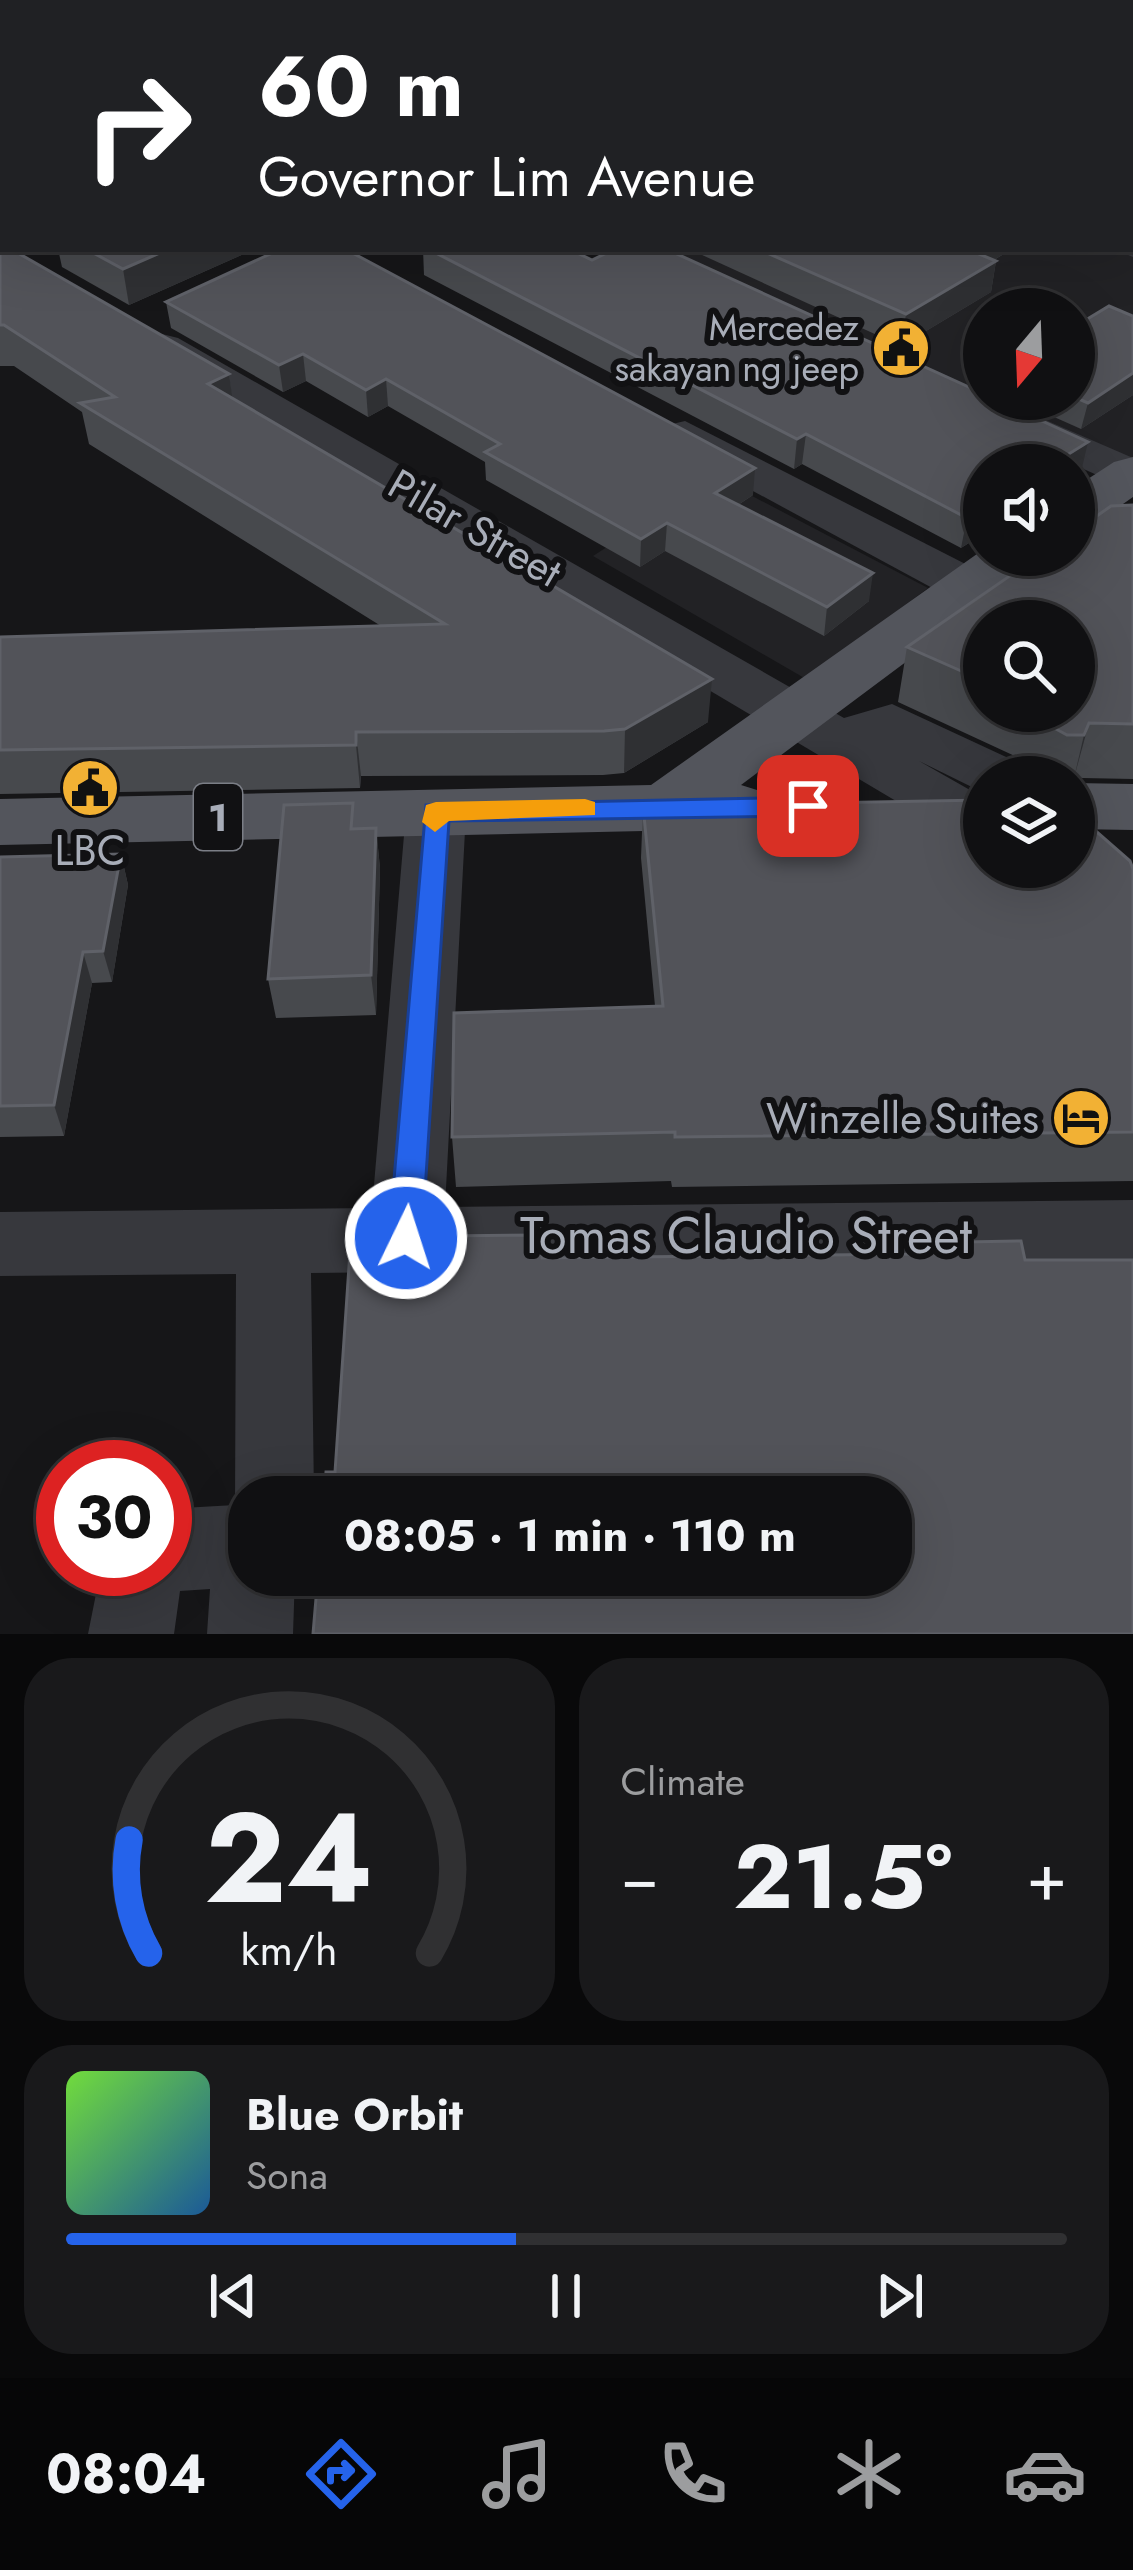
<!DOCTYPE html>
<html lang="en">
<head>
<meta charset="utf-8">
<style>
  body { margin:0; font-family:Jost,sans-serif; background:#19191b; color:#f1f3f6; height:100vh; display:flex; flex-direction:column; font-size:45px; white-space:nowrap }
  * { box-sizing:border-box; margin:0 }
  p { font-size:39px; color:#9c9d9f }
  .icon { flex:none; width:66px; height:66px; fill:none; stroke:currentColor; stroke-width:2; stroke-linecap:round; stroke-linejoin:round }
  .map { position:relative; height:1634px; overflow:hidden }
  .details { display:flex; flex-direction:column; gap:24px; padding:24px; background:#09090a; flex:1 }
  .details>* { flex:none }
  .top-card { position:absolute; left:0px; top:0px; width:1134px; height:252px; box-shadow:0 12px 48px #0002,0 0 0 3px #303032; background:#202124; color:#fff; overflow:hidden }
  .needle { width:78px; rotate:199deg }
  .fabs { position:absolute; left:963px; top:288px; display:grid; gap:24px }
  .fabs a { display:grid; place-items:center; width:132px; height:132px; border-radius:50%; background:#101012; box-shadow:0 12px 48px #0002,0 0 0 3px #303032; font-size:60px }
  .speed { position:absolute; left:36px; top:1440px; display:flex; gap:24px; font-size:60px; font-weight:700; text-align:center }
  .speed>* { display:grid; place-content:center; width:156px; height:156px; border-radius:50%; background:#101012; box-shadow:0 12px 48px #0002,0 0 0 3px #303032; line-height:1 }
  .speed .limit { border:18px solid #d22; background:#fff; color:#111 }
  .pin { position:absolute; display:grid; place-items:center; width:102px; height:102px; color:#fff; margin:-51px; border-radius:24px; box-shadow:0 6px 18px #0006 }
  .me { position:absolute; width:132px; margin:-66px; rotate:4deg; stroke-linejoin:round; filter:drop-shadow(0 0 9px #0008) }
  .turn { display:flex; align-items:center; gap:42px; height:252px; padding:0 60px; font-size:54px }
  .turn .icon { width:156px; height:156px; stroke-width:2.5 }
  .turn b { display:block; font-size:84px; line-height:102px }
  .big { font-size:90px; font-weight:700; line-height:1.1 }
  .details .tile { flex:1; display:flex; flex-direction:column; justify-content:center; gap:18px; min-width:0; padding:0 42px; border-radius:48px; background:#19191b }
  .details .dial { align-items:center; gap:0 }
  .dial svg { height:312px; overflow:visible; fill:none; stroke:#303032; stroke-width:7; stroke-linecap:round; text-anchor:middle }
  .dial text { fill:#f1f3f6; stroke:none }
  .song { display:flex; align-items:center; gap:36px }
  .cover { width:144px; height:144px; border-radius:18px; background:linear-gradient(135deg,hsl(100 70% 55%),hsl(210 70% 35%)) }
  .played { height:12px; border-radius:6px; background:linear-gradient(90deg,#2563eb 45%,#303032 45%) }
  .keys { display:flex; justify-content:space-around; direction:ltr }
  .heat { display:flex; justify-content:space-between; align-items:center; font-size:66px; direction:ltr }
  .details .tiles { flex:1; display:grid; gap:24px; grid-template-columns:1fr 1fr }
  .tile:last-child { grid-column:span 2 }
  .trip { position:absolute; left:228px; top:1476px; width:684px; height:120px; border-radius:48px; background:#101012; box-shadow:0 12px 48px #0002,0 0 0 3px #303032; font-weight:700; line-height:120px; text-align:center }
  .tabs { display:flex; height:192px; justify-content:space-around; align-items:center; background:#060607; color:#9c9d9f }
  .tabs .icon { width:84px; height:84px }
  .tabs .current { color:#2563eb }
  .tabs b { font-size:54px; color:#f1f3f6 }
  .map>svg:first-child { display:block }
  .built { fill:#222225; fill-rule:evenodd }
  .lines { fill:none; stroke-linecap:round; stroke-linejoin:round }
  .minor { fill:#37383d; fill-rule:evenodd }
  .major { fill:#53555c; fill-rule:evenodd }
  .wall { fill:#47494d; fill-rule:evenodd }
  .shaded-wall { fill:#2f3033 }
  .building { fill:#525359; stroke:#5f6168; stroke-width:3 }
  .route { fill:#2563eb; stroke:#184099; stroke-width:3 }
  .slow { fill:#f59e0b }
  .labels { text-anchor:middle; dominant-baseline:central; stroke-width:12; stroke-linejoin:round; paint-order:stroke }
  .far-poi-label { font-size:36px; fill:#a8adb8; stroke:#111113; text-anchor:end }
  .shield { fill:#111113; stroke:#7b7e86; stroke-width:3 }
  .shield-label { font-size:39px; font-weight:bold; fill:#a8adb8 }
  .street-label { font-size:42px; fill:#a8adb8; stroke:#111113 }
  .poi-label { font-size:42px; fill:#a8adb8; stroke:#111113 }
  .near-street-label { font-size:51px; fill:#a8adb8; stroke:#111113 }
</style>
</head>
<body>
<div class="map">
<svg width="1133" height="1634" viewBox="0 0 1133 1634">
  <rect width="100%" height="100%" fill="#161618"/>
  <g class="built">
    <path d="M900 0H1133V475L662 249H1131V3ZM984 309H1074V399H984Z"/>
    <polygon points="716,477 928,588 806,679 593,556"/>
  </g>
  <g class="lines">
    <g class="minor">
      <polygon points="1131,232 1133,232 1133,257 1114,249 1131,249"/>
      <polygon points="162,334 178,338 844,718 892,704 1019,763 1027,777 984,777 984,793 919,761 970,790 979,805 970,820 949,826 928,820 146,356 140,347 146,338"/>
      <polygon points="1013,406 1133,458 1133,491 996,430 989,420 996,410"/>
      <polygon points="685,421 987,575 994,586 987,597 968,602 949,597 668,445 661,435 668,425"/>
      <polygon points="436,791 457,797 466,812 445,1207 1133,1200 1133,1264 311,1273 314,1497 249,1497 249,1575 295,1575 293,1634 207,1634 210,1589 180,1591 174,1634 88,1634 101,1569 165,1569 165,1509 235,1505 236,1274 0,1276 0,1212 372,1208 406,812 415,797"/>
    </g>
    <g class="major">
      <polygon points="1133,457 1133,497 1093,525 1074,530 1074,488 1114,462"/>
      <polygon points="984,549 984,555 1041,555 1033,567 741,785 757,790 767,806 757,822 734,829 0,845 0,799 651,785"/>
      <polygon points="1074,783 1133,784 1133,830 1074,829"/>
    </g>
  </g>
  <g class="wall">
    <polygon points="0,0 1133,0 1133,232 1131,231 1131,3 3,3 3,189 0,190"/>
    <polygon points="0,244 229,374 232,398 708,722 624,773 603,775 361,776 360,788 0,794 0,637 381,626 89,444 82,412 14,366 0,366"/>
    <polygon points="58,249 255,249 129,305 62,267"/>
    <polygon points="423,249 569,249 1081,472 961,548 802,464 794,469 424,275"/>
    <polygon points="689,249 1012,249 994,260 996,261 991,292 901,346"/>
    <polygon points="166,302 753,495 738,505 869,601 824,636 665,551 640,567 486,480 485,462 388,406 368,417 306,381 283,392 171,328"/>
    <polygon points="1133,316 1133,395 1081,429 1014,399 1074,399 1074,327"/>
    <path d="M1133 505V779L1031 777 1021 759 898 702 907 647ZM984 621 1074 711H984Z"/>
    <polygon points="643,806 1133,869 1133,1181 672,1187 671,1181 456,1187 452,1137 655,1006 641,858"/>
    <polygon points="376,828 380,868 376,1015 276,1018 268,979 356,829"/>
    <polygon points="121,854 128,885 112,982 92,983 64,1136 0,1137 0,857"/>
  </g>
  <g class="shaded-wall">
    <polygon points="121,0 167,0 167,3 113,3"/>
    <polygon points="3,158 3,189 0,190 0,159"/>
    <polygon points="169,249 255,249 129,305 123,269"/>
    <polygon points="967,249 1012,249 962,279"/>
    <polygon points="996,261 991,292 901,346 906,314"/>
    <polygon points="303,354 306,381 283,392 279,365"/>
    <polygon points="1133,373 1133,395 1081,429 1088,403"/>
    <polygon points="229,374 235,416 208,384"/>
    <polygon points="386,379 388,406 368,417 366,390"/>
    <polygon points="806,434 802,464 794,469 797,439"/>
    <polygon points="1088,442 1081,472 1074,476 1074,465 1051,465"/>
    <polygon points="755,468 753,495 713,521 715,493"/>
    <polygon points="984,507 984,533 961,548 967,518"/>
    <polygon points="667,523 665,551 640,567 641,539"/>
    <polygon points="873,573 869,601 824,636 827,607"/>
    <polygon points="712,679 708,722 624,773 625,729"/>
    <polygon points="1089,723 1074,778 1084,735"/>
    <polygon points="356,732 361,776 360,788 356,745"/>
    <polygon points="376,828 380,868 376,1015 371,975"/>
    <polygon points="121,854 128,885 112,982 103,951"/>
    <polygon points="83,952 92,983 64,1136 54,1105"/>
  </g>
  <g class="building">
    <polygon points="0,0 121,0 113,3 3,3 2,41"/>
    <polygon points="197,0 764,0 758,3 203,3"/>
    <polygon points="790,0 1133,0 1133,199 1131,198 1131,3 798,3"/>
    <polygon points="0,61 3,61 3,158 0,159"/>
    <polygon points="0,244 3,245 3,249 11,249 229,374 208,384 712,679 625,729 604,731 356,732 356,745 0,750 0,637 445,624 80,403 115,397 4,325 0,325"/>
    <polygon points="86,249 169,249 123,269"/>
    <polygon points="281,249 345,249 755,468 715,493 873,573 827,607 667,523 641,539 485,452 500,444 386,379 366,390 303,354 279,365 166,302"/>
    <polygon points="428,249 569,249 592,260 615,249 666,249 984,394 984,399 994,399 1088,442 1051,465 984,465 984,507 967,518 806,434 797,439"/>
    <polygon points="758,249 967,249 996,261 906,314"/>
    <polygon points="1109,306 1133,316 1133,373 1088,403 1074,397 1074,327"/>
    <polygon points="1133,505 1133,724 1089,723 1084,735 1067,735 1045,723 1038,711 1074,711 1074,621 984,621 984,681 907,647 1040,555 1074,555 1074,532 1111,506"/>
    <polygon points="984,800 984,867 1074,867 1074,817 1089,825 1130,861 1133,869 1133,1132 675,1137 675,1132 452,1137 454,1013 663,1006 643,806"/>
    <polygon points="353,803 351,829 376,828 371,975 268,979 284,805"/>
    <polygon points="121,854 103,951 83,952 54,1105 0,1106 0,857"/>
    <polygon points="541,1235 542,1258 913,1254 912,1243 1021,1241 1025,1260 1133,1260 1133,1634 313,1634 318,1575 891,1575 891,1497 324,1497 326,1472 335,1472 351,1237"/>
  </g>
  <polygon class="route" points="808,797 821,806 808,816 449,821 422,1238 417,1248 406,1253 394,1248 389,1238 426,805"/>
  <polygon class="slow" points="585,799 595,802 595,815 449,821 435,832 422,822 426,805 436,802"/>
  <defs>
    <symbol id="civic-disc" viewBox="-11 -11 22 22"><circle r="9.5" fill="#f2b134" stroke="#111113"/><path d="M-.6-6.5H3V-4.5H.6V-3L4-1V1h2V6H-6V1h2V-1L-.6-3ZM-1.2 2.5V6h2.4V2.5Z" fill="#111"/></symbol>
    <symbol id="hotel-disc" viewBox="-11 -11 22 22"><circle r="9.5" fill="#f2b134" stroke="#111113"/><path d="M-6-4.5h1.5V1H6V5H4.5V3h-9V5H-6ZM-4 0a1.8 1.8 0 1 1 3.6 0ZM.5 0V-2.5h3Q6-2.5 6 0Z" fill="#111"/></symbol>
  </defs>
  <g fill-rule="evenodd">
    <use href="#civic-disc" x="868" y="315" width="66" height="66"/>
    <use href="#civic-disc" x="57" y="755" width="66" height="66"/>
    <use href="#hotel-disc" x="1048" y="1085" width="66" height="66"/>
  </g>
  <g class="labels">
    <g class="far-poi-label">
      <text x="859" y="327">Mercedez<tspan x="859" dy="41">sakayan ng jeep</tspan></text>
    </g>
    <rect class="shield" x="194" y="784" width="48" height="66" rx="9"/>
    <g class="shield-label">
      <text x="218" y="817">1</text>
    </g>
    <g class="street-label">
      <text transform="translate(475 528) rotate(30)">Pilar Street</text>
    </g>
    <g class="poi-label">
      <text x="90" y="850">LBC</text>
      <text x="1039" y="1118" text-anchor="end">Winzelle Suites</text>
    </g>
    <g class="near-street-label">
      <text x="746" y="1235">Tomas Claudio Street</text>
    </g>
  </g>
</svg>
<div class="fabs">
<a><svg class="needle" viewBox="-14 -14 28 28"><path d="M0-13l5 13h-10z" fill="#e53935"/><path d="M0 13l5-13h-10z" fill="#9c9d9f"/></svg></a>
<a><svg class="icon" aria-label="sound" viewBox="0 0 24 24"><path d="M4 9h4l5-4v14l-5-4H4zM17 9q2 3 0 6"/></svg></a>
<a><svg class="icon" aria-label="search" viewBox="0 0 24 24"><circle cx="10" cy="10" r="6"/><path d="M15 15l6 6"/></svg></a>
<a><svg class="icon" aria-label="layers" viewBox="0 0 24 24"><path d="M12 4l9 5-9 5-9-5zM3 14l9 5 9-5"/></svg></a>
</div>
<div class="speed"><div class="limit">30</div></div>
<div class="pin" style="left:808px;top:806px;background:#d93025"><svg class="icon" aria-label="arrive" viewBox="0 0 24 24"><path d="M6 21V4h12l-3 4 3 4H6"/></svg></div>
<svg class="me" style="left:406px;top:1238px" viewBox="-20 -20 40 40"><circle r="17" fill="#2563eb" stroke="#fff" stroke-width="3"/><path d="M0-11L8 9 0 5-8 9z" fill="#fff"/></svg>
<div class="trip">08:05 · 1 min · 110 m</div>
<div class="top-card">
<div class="turn"><svg class="icon" aria-label="right" viewBox="0 0 24 24"><path d="M7 20v-9h11M14 6l5 5-5 5"/></svg><div><b>60 m</b>Governor Lim Avenue</div></div>
</div>
</div>
<section class="details">
<div class="tiles">
<div class="tile dial"><svg viewBox="0 0 100 80">
<path d="M14 69A42 42 0 1 1 86 69"/>
<path d="M14 69A42 42 0 0 1 9 40" stroke="#2563eb"/>
<text x="50" y="56" font-size="32" font-weight="700">24</text>
<text x="50" y="72" font-size="11">km/h</text>
</svg></div>
<div class="tile"><p>Climate</p>
<div class="heat"><a>−</a><b class="big">21.5°</b><a>+</a></div>
</div>
<div class="tile">
<div class="song"><i class="cover"></i><div><b>Blue Orbit</b><p>Sona</p></div></div>
<div class="played"></div>
<div class="keys"><svg class="icon" aria-label="previous" viewBox="0 0 24 24"><path d="M18 5L8 12l10 7zM5 5v14"/></svg><svg class="icon" aria-label="pause" viewBox="0 0 24 24"><path d="M8 5v14M16 5v14"/></svg><svg class="icon" aria-label="next" viewBox="0 0 24 24"><path d="M6 5l10 7-10 7zM19 5v14"/></svg></div>
</div>
</div>
</section>
<nav class="tabs">
<b>08:04</b>
<svg class="icon current" aria-label="directions" viewBox="0 0 24 24"><path d="M12 3l9 9-9 9-9-9zM9 14v-3h6M13 9l2 2-2 2"/></svg>
<svg class="icon" aria-label="music" viewBox="0 0 24 24"><path d="M9 18V5l10-2v13"/><circle cx="6" cy="18" r="3"/><circle cx="16" cy="16" r="3"/></svg>
<svg class="icon" aria-label="phone" viewBox="0 0 24 24"><path d="M5 4h4l2 5-3 2q2 4 5 5l2-3 5 2v4C11 20 4 13 5 4z"/></svg>
<svg class="icon" aria-label="climate" viewBox="0 0 24 24"><path d="M12 3v18M4 7l16 10M4 17L20 7"/></svg>
<svg class="icon" aria-label="car" viewBox="0 0 24 24"><path d="M5 17H2v-5l4-1 3-4h7l3 4 3 1v5h-3M9 17h6M6 11h13"/><circle cx="7" cy="17" r="2"/><circle cx="17" cy="17" r="2"/></svg>
</nav>
</body>
</html>
